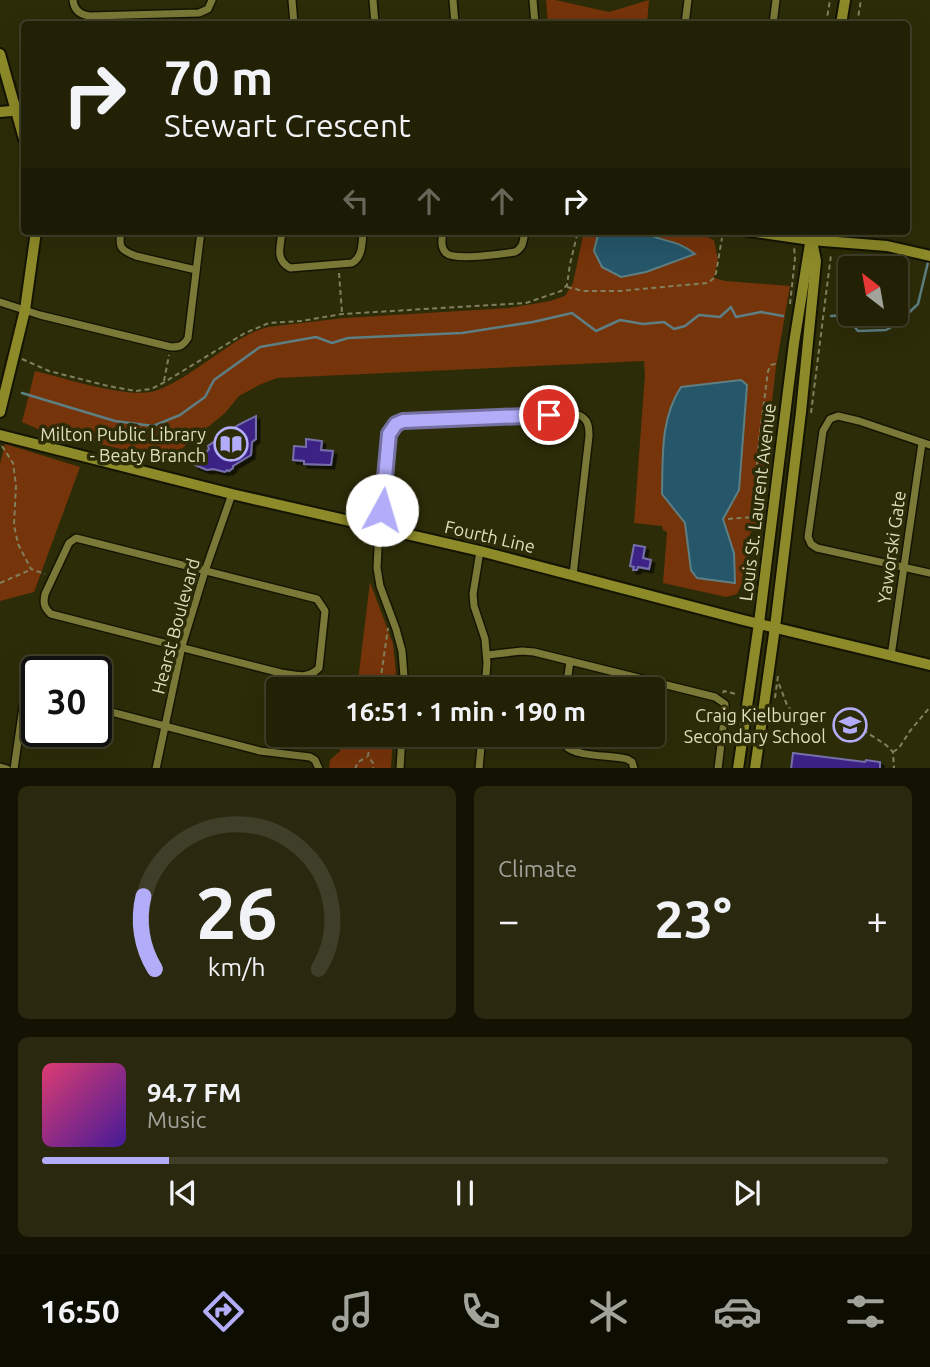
<!DOCTYPE html>
<html lang="en">
<head>
<meta charset="utf-8">
<style>
  body { margin:0; font-family:Ubuntu,sans-serif; background:#2a2910; color:#f1f3f6; height:100vh; display:flex; flex-direction:column; font-size:26px; white-space:nowrap }
  * { box-sizing:border-box; margin:0 }
  p { font-size:23px; color:#a2a39b }
  .icon { flex:none; width:38px; height:38px; fill:none; stroke:currentColor; stroke-width:2; stroke-linecap:round; stroke-linejoin:round }
  .map { position:relative; height:768px; overflow:hidden }
  .side { display:flex; flex-direction:column; gap:18px; padding:18px; background:#131203; flex:1 }
  .side>* { flex:none }
  .top-card { position:absolute; left:21px; top:21px; width:889px; height:214px; border-radius:7px; box-shadow:0 7px 28px #0002,0 0 0 2px #3f3e28; background:#222106; color:#f1f3f6; overflow:hidden }
  .needle { width:46px; rotate:329deg }
  .buttons { position:absolute; left:838px; top:256px; display:grid; gap:14px }
  .buttons a { display:grid; place-items:center; width:70px; height:70px; border-radius:7px; background:#222106; box-shadow:0 7px 28px #0002,0 0 0 2px #3f3e28; font-size:35px }
  .speed { position:absolute; left:21px; top:656px; display:flex; gap:14px; font-size:35px; font-weight:700; text-align:center }
  .speed>* { display:grid; place-content:center; width:91px; height:91px; border-radius:50%; background:#222106; box-shadow:0 7px 28px #0002,0 0 0 2px #3f3e28; line-height:1 }
  .speed .limit { border:4px solid #111; border-radius:10px; background:#fff; color:#111 }
  .pin { position:absolute; display:grid; place-items:center; width:60px; height:60px; color:#fff; margin:-30px; border:4px solid #fff; border-radius:50%; box-shadow:0 2px 7px #0007 }
  .me { position:absolute; width:77px; margin:-38px; rotate:6deg; stroke-linejoin:round; filter:drop-shadow(0 0 5px #0008) }
  .turn { display:flex; align-items:center; gap:24px; height:147px; padding:0 28px; font-size:32px }
  .turn .icon { width:91px; height:91px; stroke-width:2.5 }
  .turn b { display:block; font-size:49px; line-height:60px }
  .lanes { display:flex; align-items:center; height:66px; padding:0 28px; background:#0003; justify-content:center; gap:35px; direction:ltr }
  .lanes .off { opacity:.35 }
  .big { font-size:52px; font-weight:600; line-height:1.1 }
  .side .widget { flex:1; display:flex; flex-direction:column; justify-content:center; gap:10px; min-width:0; padding:0 24px; border-radius:10px; background:#2a2910 }
  .side .dial { align-items:center; gap:0 }
  .dial svg { height:182px; overflow:visible; fill:none; stroke:#3f3e28; stroke-width:7; stroke-linecap:round; text-anchor:middle }
  .dial text { fill:#f1f3f6; stroke:none }
  .song { display:flex; align-items:center; gap:21px }
  .cover { width:84px; height:84px; border-radius:10px; background:linear-gradient(135deg,hsl(340 70% 55%),hsl(260 70% 35%)) }
  .played { height:7px; border-radius:4px; background:linear-gradient(90deg,#b3adf9 15%,#3f3e28 15%) }
  .keys { display:flex; justify-content:space-around; direction:ltr }
  .heat { display:flex; justify-content:space-between; align-items:center; font-size:38px; direction:ltr }
  .side .tiles { flex:1; display:grid; gap:18px; grid-template-columns:1fr 1fr }
  .widget:last-child { grid-column:span 2 }
  .trip { position:absolute; left:266px; top:677px; width:399px; height:70px; border-radius:7px; background:#222106; box-shadow:0 7px 28px #0002,0 0 0 2px #3f3e28; font-weight:600; line-height:70px; text-align:center }
  .tab-bar { display:flex; height:112px; justify-content:space-around; align-items:center; background:#0e0d02; color:#a2a39b }
  .tab-bar .icon { width:49px; height:49px }
  .tab-bar .active { color:#b3adf9 }
  .tab-bar b { font-size:32px; color:#f1f3f6 }
  .map>svg:first-child { display:block }
  .green { fill:#76340a; fill-rule:evenodd }
  .water { fill:#25566a; stroke:#5d7f83; stroke-width:2 }
  .lines { fill:none; stroke-linecap:round; stroke-linejoin:round }
  .stream { stroke:#5d7f83; stroke-width:2.5 }
  .building { fill:#3c2386; stroke:#7570a9; stroke-width:2; filter:url(#shadow) }
  .street-casing { stroke:#151402; stroke-width:10 }
  .secondary-casing { stroke:#151402; stroke-width:14 }
  .path { stroke:#81805d; stroke-width:2; stroke-dasharray:5 3.5; stroke-linecap:butt }
  .street { stroke:#7b7937; stroke-width:7 }
  .secondary { stroke:#8d8a29; stroke-width:10 }
  .route-casing { stroke:#7470a2; stroke-width:18 }
  .route { stroke:#b3adf9; stroke-width:12 }
  .labels { text-anchor:middle; dominant-baseline:central; stroke-width:7; stroke-linejoin:round; paint-order:stroke }
  .poi-label { font-size:18px; fill:#dfdfbe; stroke:#2d2c08; text-anchor:end }
  .street-label { font-size:18px; fill:#dfdfbe; stroke:#2d2c08 }
</style>
</head>
<body>
<div class="map">
<svg width="930" height="769" viewBox="0 0 930 769">
  <defs>
    <filter id="shadow"><feDropShadow dx="3.5" dy="3.5" stdDeviation="0" flood-color="#0009"/></filter>
  </defs>
  <rect width="100%" height="100%" fill="#2d2c08"/>
  <g class="green">
    <polygon points="546,0 555,0 609,12 649,0 647,24 548,24"/>
    <path d="M584 231H599L594 251 602 267 694 254 685 246 648 235 643 231H694L714 240 718 260 714 278 725 281 790 286 776 367 757 529 750 533C749 555 748 574 737 594L726 597 663 583 667 532 663 530 662 526 634 523 645 375 644 361 277 378 259 385 239 396 225 413 168 460 40 430 22 422 35 371C64 378 122 397 151 392 166 389 190 373 203 364 223 351 244 333 268 327L344 318 509 308 550 301 565 296 573 283ZM747 386 739 489 723 518 734 553 691 570 685 523 671 506Z"/>
    <polygon points="5,444 80,467 34,592 0,601 0,464"/>
    <polygon points="370,582 393,644 396,672 395,689 357,689"/>
    <polygon points="341,735 393,735 391,768 329,768 330,760 340,751"/>
  </g>
  <g class="water">
    <path d="M599 231H643C660 243 676 238 695 254L646 272 621 277 602 267 594 251Z"/>
    <path d="M741 380 747 385 739 490 723 519 734 553 735 583 697 578 691 570 685 523 662 494C663 457 660 419 681 387Z"/>
  </g>
  <g class="lines">
    <g class="stream">
      <polyline points="831,316 845,315 858,331 886,330 897,324 918,304 929,258"/>
      <polyline points="22,393 115,421 153,426 180,415 205,397 214,380 260,347 316,337 332,343 348,338 462,333 533,322 572,313 596,331 620,320 643,324 664,322 674,329 685,326 699,315 720,317 731,307 736,317 761,312 783,316"/>
    </g>
  </g>
  <g class="building">
    <polygon points="256,416 256,439 252,442 251,455 233,466 233,468 229,471 227,470 225,472 213,469 207,470 195,465 209,449 208,446 215,441 216,442 238,425"/>
    <polygon points="306,439 322,441 321,450 333,451 331,465 304,464 304,461 293,460 294,446 306,447"/>
    <polygon points="634,545 645,547 643,558 651,560 649,569 638,567 637,570 633,570 634,567 630,566"/>
    <polygon points="426,677 442,677 441,690 425,690"/>
    <polygon points="793,753 865,762 866,760 880,762 880,769 791,769"/>
  </g>
  <g class="lines">
    <defs>
      <g id="street">
        <path d="M73 0C74 10 80 15 90 16L199 13 208 9 212 0"/>
        <polyline points="292,0 294,24"/>
        <polyline points="373,0 375,24"/>
        <polyline points="453,0 455,24"/>
        <polyline points="533,0 535,24"/>
        <polyline points="685,24 688,0"/>
        <polyline points="773,24 776,0"/>
        <path d="M121 231C118 248 121 250 136 256L196 270"/>
        <path d="M282 231C281 246 274 259 290 268L352 263C363 257 362 242 363 231"/>
        <path d="M443 231C442 239 440 247 446 253 454 261 503 254 515 252 524 247 523 241 525 231"/>
        <path d="M0 302 40 315 171 347C180 347 183 346 188 338L201 231"/>
        <polyline points="930,445 859,421 838,416 830,419 823,431 808,537 811,544 817,548 930,573"/>
        <path d="M76 538 317 599 325 611 319 668C307 680 296 675 281 673L51 614C44 608 43 603 45 594L69 543Z"/>
        <polyline points="480,551 473,594 474,606 485,639 487,663 485,690"/>
        <polyline points="487,655 522,651 534,652 715,697 725,704 725,711 718,769"/>
        <polyline points="891,656 922,443"/>
        <path d="M405 690 402 651 396 629 380 586 377 568 379 529 389 434 396 424 403 421 576 414C588 418 589 425 589 436L573 575"/>
        <polyline points="566,690 570,661"/>
        <polyline points="96,708 260,751 310,757 315,760 319,769"/>
        <path d="M564 735C564 740 563 742 566 746 575 757 613 755 627 759L632 762 634 769"/>
        <polyline points="0,767 7,769"/>
        <path d="M14 769 23 707C26 699 29 696 37 694"/>
        <polyline points="156,769 182,646 205,571 232,494"/>
        <polyline points="400,769 402,735"/>
        <polyline points="479,769 482,735"/>
      </g>
      <g id="secondary">
        <polyline points="841,24 845,0"/>
        <polyline points="0,54 24,139"/>
        <polyline points="0,112 22,110"/>
        <polyline points="748,231 811,240 887,246 930,256"/>
        <polyline points="0,412 25,310 36,231"/>
        <polyline points="0,435 232,494 480,551 743,620 930,665"/>
        <polyline points="738,769 759,623 794,343 812,231"/>
        <polyline points="755,769 775,627 801,412 816,261 813,246"/>
      </g>
    </defs>
    <use href="#street" class="street-casing"/>
    <use href="#secondary" class="secondary-casing"/>
    <g class="path">
      <polyline points="826,24 830,0"/>
      <polyline points="857,24 861,0"/>
      <polyline points="339,273 342,313"/>
      <polyline points="567,287 583,291 619,291 708,283 714,278 716,273 722,238"/>
      <polyline points="790,304 795,258 794,247"/>
      <polyline points="22,359 49,371 108,386 136,391 151,389 163,383 245,333 269,323 301,321 342,314 526,303 561,291 567,285 570,264 578,231"/>
      <polyline points="164,381 169,355"/>
      <polyline points="811,413 831,255"/>
      <polyline points="2,446 13,463 16,485 14,525 18,544 31,569 45,574"/>
      <polyline points="728,519 753,517 759,441 768,371 771,365 778,363"/>
      <polyline points="753,529 753,518"/>
      <polyline points="0,583 30,570"/>
      <polyline points="779,684 787,705 794,714"/>
      <polyline points="379,690 388,628"/>
      <polyline points="723,693 724,691 736,694"/>
      <polyline points="775,698 778,676"/>
      <polyline points="863,730 886,745 893,752 894,769"/>
      <polyline points="371,735 368,756 373,763 373,769"/>
      <polyline points="893,752 899,748 910,731 930,707"/>
      <polyline points="355,769 358,762 367,757"/>
    </g>
    <use href="#street" class="street"/>
    <use href="#secondary" class="secondary"/>
  </g>
  <g class="lines">
    <defs>
      <polyline id="route" points="382,510 389,434 396,424 403,421 549,415"/>
    </defs>
    <use href="#route" class="route-casing"/>
    <use href="#route" class="route"/>
  </g>
  <defs>
    <symbol id="library-ring" viewBox="-11 -11 22 22"><circle r="9.5" fill="#2d2c08" stroke="#b3adf9" stroke-width="1.5"/><path d="M-6-4Q-3-5.5-.7-3.5V5Q-3 3-6 4ZM6-4Q3-5.5 .7-3.5V5Q3 3 6 4Z" fill="#b3adf9"/></symbol>
    <symbol id="school-ring" viewBox="-11 -11 22 22"><circle r="9.5" fill="#2d2c08" stroke="#b3adf9" stroke-width="1.5"/><path d="M0-5L7-2L0 1L-7-2ZM-4 1L0 2.5L4 1V4Q0 6-4 4Z" fill="#b3adf9"/></symbol>
  </defs>
  <g fill-rule="evenodd">
    <use href="#library-ring" x="212" y="425" width="38" height="38"/>
    <use href="#school-ring" x="831" y="706" width="38" height="38"/>
  </g>
  <g class="labels">
    <g class="poi-label">
      <text x="206" y="434">Milton Public Library<tspan x="206" dy="21">- Beaty Branch</tspan></text>
      <text x="826" y="715">Craig Kielburger<tspan x="826" dy="21">Secondary School</tspan></text>
    </g>
    <g class="street-label">
      <text transform="translate(757 502) rotate(-83)">Louis St. Laurent Avenue</text>
      <text transform="translate(490 536) rotate(13)">Fourth Line</text>
      <text transform="translate(891 547) rotate(-82)">Yaworski Gate</text>
      <text transform="translate(175 626) rotate(-75)">Hearst Boulevard</text>
    </g>
  </g>
</svg>
<div class="buttons">
<a><svg class="needle" viewBox="-14 -14 28 28"><path d="M0-13l5 13h-10z" fill="#e53935"/><path d="M0 13l5-13h-10z" fill="#a2a39b"/></svg></a>
</div>
<div class="speed"><div class="limit">30</div></div>
<div class="pin" style="left:549px;top:415px;background:#d93025"><svg class="icon" aria-label="arrive" viewBox="0 0 24 24"><path d="M6 21V4h12l-3 4 3 4H6"/></svg></div>
<svg class="me" style="left:382px;top:510px" viewBox="-20 -20 40 40"><circle r="19" fill="#fff"/><path d="M0-13L10 11 0 6-10 11z" fill="#b3adf9"/></svg>
<div class="trip">16:51 · 1 min · 190 m</div>
<div class="top-card">
<div class="turn"><svg class="icon" aria-label="right" viewBox="0 0 24 24"><path d="M7 20v-9h11M14 6l5 5-5 5"/></svg><div><b>70 m</b>Stewart Crescent</div></div>
<div class="lanes"><svg class="icon off" aria-label="left" viewBox="0 0 24 24"><path d="M17 20v-9H6M10 6l-5 5 5 5"/></svg><svg class="icon off" aria-label="ahead" viewBox="0 0 24 24"><path d="M12 20V5M6 11l6-6 6 6"/></svg><svg class="icon off" aria-label="ahead" viewBox="0 0 24 24"><path d="M12 20V5M6 11l6-6 6 6"/></svg><svg class="icon" aria-label="right" viewBox="0 0 24 24"><path d="M7 20v-9h11M14 6l5 5-5 5"/></svg></div>
</div>
</div>
<section class="side">
<div class="tiles">
<div class="widget dial"><svg viewBox="0 0 100 80">
<path d="M14 69A42 42 0 1 1 86 69"/>
<path d="M14 69A42 42 0 0 1 9 37" stroke="#b3adf9"/>
<text x="50" y="56" font-size="32" font-weight="700">26</text>
<text x="50" y="72" font-size="11">km/h</text>
</svg></div>
<div class="widget"><p>Climate</p>
<div class="heat"><a>−</a><b class="big">23°</b><a>+</a></div>
</div>
<div class="widget">
<div class="song"><i class="cover"></i><div><b>94.7 FM</b><p>Music</p></div></div>
<div class="played"></div>
<div class="keys"><svg class="icon" aria-label="previous" viewBox="0 0 24 24"><path d="M18 5L8 12l10 7zM5 5v14"/></svg><svg class="icon" aria-label="pause" viewBox="0 0 24 24"><path d="M8 5v14M16 5v14"/></svg><svg class="icon" aria-label="next" viewBox="0 0 24 24"><path d="M6 5l10 7-10 7zM19 5v14"/></svg></div>
</div>
</div>
</section>
<nav class="tab-bar">
<b>16:50</b>
<svg class="icon active" aria-label="directions" viewBox="0 0 24 24"><path d="M12 3l9 9-9 9-9-9zM9 14v-3h6M13 9l2 2-2 2"/></svg>
<svg class="icon" aria-label="music" viewBox="0 0 24 24"><path d="M9 18V5l10-2v13"/><circle cx="6" cy="18" r="3"/><circle cx="16" cy="16" r="3"/></svg>
<svg class="icon" aria-label="phone" viewBox="0 0 24 24"><path d="M5 4h4l2 5-3 2q2 4 5 5l2-3 5 2v4C11 20 4 13 5 4z"/></svg>
<svg class="icon" aria-label="climate" viewBox="0 0 24 24"><path d="M12 3v18M4 7l16 10M4 17L20 7"/></svg>
<svg class="icon" aria-label="car" viewBox="0 0 24 24"><path d="M5 17H2v-5l4-1 3-4h7l3 4 3 1v5h-3M9 17h6M6 11h13"/><circle cx="7" cy="17" r="2"/><circle cx="17" cy="17" r="2"/></svg>
<svg class="icon" aria-label="filters" viewBox="0 0 24 24"><path d="M4 7h16M4 17h16"/><circle cx="9" cy="7" r="2"/><circle cx="15" cy="17" r="2"/></svg>
</nav>
</body>
</html>
